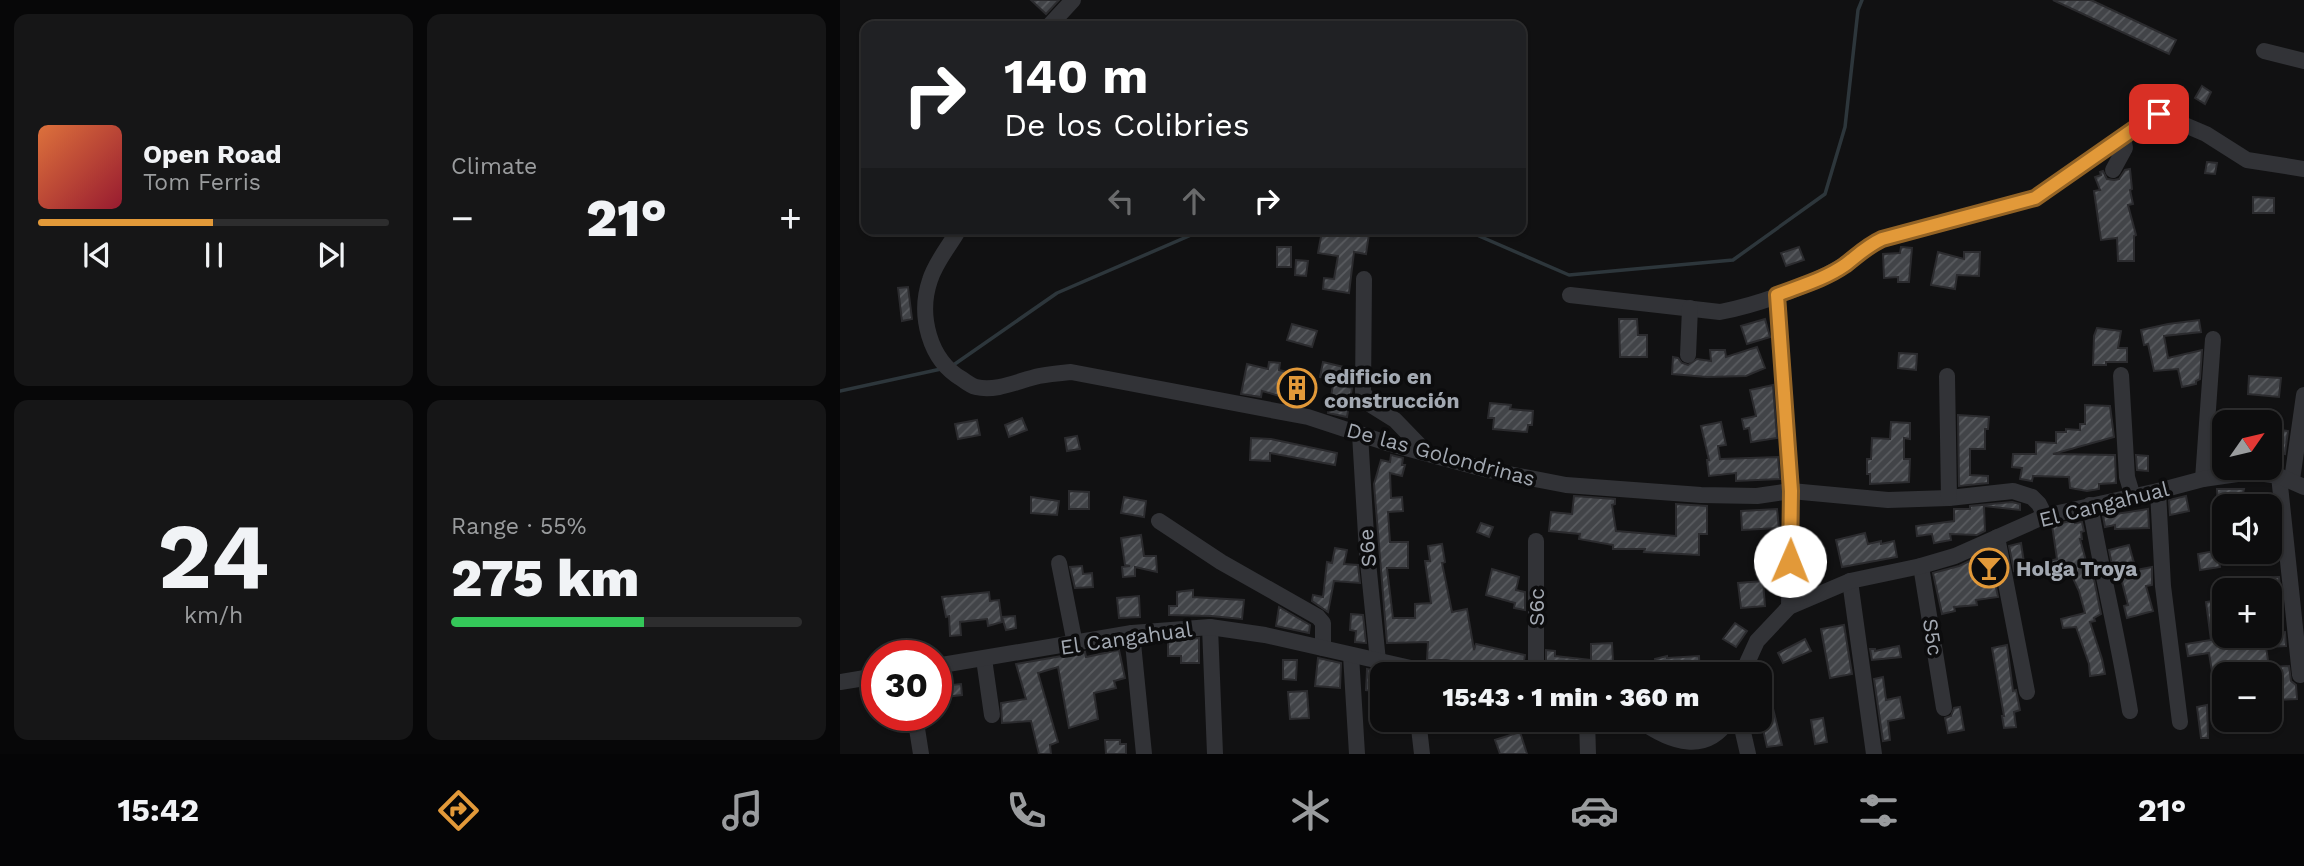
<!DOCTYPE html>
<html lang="en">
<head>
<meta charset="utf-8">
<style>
  body { margin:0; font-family:"Work Sans",sans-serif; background:#161617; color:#f1f3f6; height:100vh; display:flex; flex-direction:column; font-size:26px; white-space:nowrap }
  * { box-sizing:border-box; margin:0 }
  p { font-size:23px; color:#9a9c9e }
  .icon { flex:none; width:38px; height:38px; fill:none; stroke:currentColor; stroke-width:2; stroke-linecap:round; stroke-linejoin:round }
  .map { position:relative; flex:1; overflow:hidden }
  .details { display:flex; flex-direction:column; gap:14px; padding:14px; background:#070708; width:840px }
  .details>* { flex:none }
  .banner { position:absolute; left:21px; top:21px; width:665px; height:214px; border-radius:14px; box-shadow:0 2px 5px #0004,0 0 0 2px #2d2d2e; background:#202124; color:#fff; overflow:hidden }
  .needle { width:46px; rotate:56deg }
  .fabs { position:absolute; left:1372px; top:410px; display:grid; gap:14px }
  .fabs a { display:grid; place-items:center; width:70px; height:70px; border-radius:14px; background:#0d0d0e; box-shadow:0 2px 5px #0004,0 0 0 2px #2d2d2e; font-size:35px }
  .speed { position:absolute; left:21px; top:640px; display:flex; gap:14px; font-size:35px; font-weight:700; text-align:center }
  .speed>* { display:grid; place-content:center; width:91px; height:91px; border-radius:50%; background:#0d0d0e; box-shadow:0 2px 5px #0004,0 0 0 2px #2d2d2e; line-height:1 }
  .speed .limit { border:10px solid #d22; background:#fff; color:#111 }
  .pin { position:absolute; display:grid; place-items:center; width:60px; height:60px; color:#fff; margin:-30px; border-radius:14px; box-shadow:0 4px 10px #0006 }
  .me { position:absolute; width:77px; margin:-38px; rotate:1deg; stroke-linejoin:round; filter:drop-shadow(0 0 5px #0008) }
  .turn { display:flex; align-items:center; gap:24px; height:147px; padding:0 28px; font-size:32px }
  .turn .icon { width:91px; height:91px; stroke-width:2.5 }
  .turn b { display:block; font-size:49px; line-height:60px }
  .lanes { display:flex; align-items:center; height:66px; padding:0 28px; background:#0003; justify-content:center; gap:35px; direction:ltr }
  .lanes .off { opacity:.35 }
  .big { font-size:52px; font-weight:800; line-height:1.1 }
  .details .card { flex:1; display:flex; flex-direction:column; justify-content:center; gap:10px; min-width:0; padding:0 24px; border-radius:14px; background:#161617 }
  .details .dial { align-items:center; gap:0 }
  .dial b { font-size:91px; line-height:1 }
  .song { display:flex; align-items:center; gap:21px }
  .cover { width:84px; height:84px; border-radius:10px; background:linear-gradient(135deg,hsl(20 70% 55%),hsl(350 70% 35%)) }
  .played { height:7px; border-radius:4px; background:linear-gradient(90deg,#e29939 50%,#2d2d2e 50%) }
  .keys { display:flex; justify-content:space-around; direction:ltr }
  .heat { display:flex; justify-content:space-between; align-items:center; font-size:38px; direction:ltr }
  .charge { height:10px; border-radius:5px; background:linear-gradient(90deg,#34c759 55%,#2d2d2e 0) }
  .details .tiles { flex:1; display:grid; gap:14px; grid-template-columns:repeat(2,1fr) }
  .trip { position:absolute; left:530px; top:662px; width:402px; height:70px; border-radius:14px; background:#0d0d0e; box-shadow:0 2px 5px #0004,0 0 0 2px #2d2d2e; font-weight:800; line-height:70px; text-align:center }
  .dock { display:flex; height:112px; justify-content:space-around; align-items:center; background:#050506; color:#9a9c9e }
  .dock .icon { width:49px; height:49px }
  .dock .current { color:#e29939 }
  .dock b { font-size:32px; color:#f1f3f6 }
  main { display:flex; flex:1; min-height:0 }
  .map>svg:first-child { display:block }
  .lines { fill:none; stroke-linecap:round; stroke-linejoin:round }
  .stream { stroke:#2d363b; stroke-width:3.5 }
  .building { fill:url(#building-hatch); stroke:#2b2b2e; stroke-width:2 }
  .minor { stroke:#323337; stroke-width:16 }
  .route-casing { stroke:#936325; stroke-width:18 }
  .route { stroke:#e29939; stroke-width:12 }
  .labels { text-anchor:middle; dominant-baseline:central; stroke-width:7; stroke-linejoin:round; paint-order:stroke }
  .poi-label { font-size:21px; font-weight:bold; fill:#a3a9b2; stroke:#0c0c0d; text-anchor:start }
  .street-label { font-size:21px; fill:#a3a9b2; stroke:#0c0c0d }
</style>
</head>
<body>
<main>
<section class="details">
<div class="tiles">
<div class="card">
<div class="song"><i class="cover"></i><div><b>Open Road</b><p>Tom Ferris</p></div></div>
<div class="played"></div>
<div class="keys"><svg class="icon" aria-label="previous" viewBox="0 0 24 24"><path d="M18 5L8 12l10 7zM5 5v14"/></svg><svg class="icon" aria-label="pause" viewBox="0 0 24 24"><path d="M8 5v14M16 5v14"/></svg><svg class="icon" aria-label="next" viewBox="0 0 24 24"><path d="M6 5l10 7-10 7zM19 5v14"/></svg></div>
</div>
<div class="card"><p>Climate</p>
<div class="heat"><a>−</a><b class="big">21°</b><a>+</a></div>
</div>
<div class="card dial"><b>24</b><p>km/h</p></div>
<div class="card"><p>Range · 55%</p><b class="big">275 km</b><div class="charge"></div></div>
</div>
</section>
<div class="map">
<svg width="1464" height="754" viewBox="0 0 1464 754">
  <defs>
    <pattern id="building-hatch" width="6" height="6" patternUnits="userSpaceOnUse" patternTransform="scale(1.75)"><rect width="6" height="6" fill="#424448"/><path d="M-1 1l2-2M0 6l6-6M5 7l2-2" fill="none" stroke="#5a5c60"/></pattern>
  </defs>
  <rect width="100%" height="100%" fill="#111112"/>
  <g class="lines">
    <g class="stream">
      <polyline points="623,229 729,275 893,260 985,194 1005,127 1018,10 1022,0"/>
      <polyline points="112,366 217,293 365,229"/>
      <polyline points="0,391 101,369"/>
    </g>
  </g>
  <g class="building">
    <polygon points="191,0 219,0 206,14"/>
    <polygon points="1213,0 1251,0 1336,40 1329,54"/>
    <polygon points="1362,86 1371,92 1365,104 1355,98"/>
    <polygon points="1367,162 1377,163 1375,174 1365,173"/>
    <polygon points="1290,169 1292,189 1290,190 1293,204 1288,205 1296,235 1294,236 1294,261 1278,261 1277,238 1261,240 1254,191 1260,190 1255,177 1261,175 1260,172 1263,171 1267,179 1274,180 1279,179 1285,170"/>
    <polygon points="1413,197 1434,198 1434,213 1413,213"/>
    <polygon points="515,229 526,229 526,233 529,234 526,254 514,252 509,293 483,289 484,278 494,279 498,256 478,253 482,231 513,236"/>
    <rect x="437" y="247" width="14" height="20"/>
    <polygon points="959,247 964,260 946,266 941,253"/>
    <polygon points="1061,247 1072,248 1069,282 1058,282 1058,277 1044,278 1043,254 1060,253"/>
    <polygon points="1098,252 1124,259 1124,252 1140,252 1139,276 1117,275 1115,289 1091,285"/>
    <polygon points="456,260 468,261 466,276 455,275"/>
    <polygon points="68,287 72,319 62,321 58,288"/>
    <polygon points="779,319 797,319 798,335 807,335 807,357 780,357"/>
    <polygon points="925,319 930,337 907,344 901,326"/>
    <polygon points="1359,320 1361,332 1324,336 1328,358 1362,350 1360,379 1356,381 1356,384 1342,387 1338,369 1314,371 1308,344 1304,345 1301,330 1328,324"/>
    <polygon points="452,324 477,331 472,347 447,340"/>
    <polygon points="1257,328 1281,331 1278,348 1287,348 1287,362 1266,362 1266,365 1253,365 1254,336"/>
    <polygon points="917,347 925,368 906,376 867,377 832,374 833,357 838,358 842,363 848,365 857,359 871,361 870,350 885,350 886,357"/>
    <polygon points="1059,353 1077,354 1076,370 1058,368"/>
    <polygon points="429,362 440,363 439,370 475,379 468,404 422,391 421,397 401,394 407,364 428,369"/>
    <polygon points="483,362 512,369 508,387 512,388 507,417 488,413 494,380 480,377"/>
    <polygon points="1409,376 1441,378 1439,397 1408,394"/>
    <polygon points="933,385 937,438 911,442 909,428 904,429 902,419 916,416 910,390"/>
    <polygon points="650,403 671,405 670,409 693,411 692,425 688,425 687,432 653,429 654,418 648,418"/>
    <polygon points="1245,405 1270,406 1274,437 1213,454 1275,455 1276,483 1259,484 1259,489 1247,491 1230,488 1229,477 1193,476 1192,481 1180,479 1182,468 1172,467 1173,454 1196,454 1196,442 1216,443 1216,432 1226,432 1226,429 1240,430 1240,424 1245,424"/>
    <polygon points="1118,415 1149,417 1148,429 1145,429 1145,449 1130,449 1130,475 1148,476 1148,483 1119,486"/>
    <polygon points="182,418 187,430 169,437 165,425"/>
    <polygon points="137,420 140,435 118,439 115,424"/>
    <polygon points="881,422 886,445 878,446 880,459 938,457 940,479 896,481 896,473 869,476 867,460 869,460 861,426"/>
    <polygon points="1051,422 1070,423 1070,439 1064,438 1064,459 1070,459 1069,482 1030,484 1030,474 1027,474 1027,459 1031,459 1032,438 1050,439"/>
    <polygon points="1441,430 1448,431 1445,454 1438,453"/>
    <polygon points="237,436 240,449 227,451 225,438"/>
    <polygon points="411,438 431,439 497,453 495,465 430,453 430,461 410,460"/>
    <polygon points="551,455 563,458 562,465 565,465 562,476 550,473 551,498 562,497 563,511 548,512 550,542 568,542 568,568 547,568 553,618 575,618 575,604 591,603 585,561 590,561 588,546 602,544 605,562 602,563 612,612 627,609 634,650 636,644 685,655 682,674 606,660 587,660 588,642 547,643 534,484 541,460 550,462"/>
    <polygon points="1296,455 1308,456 1308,471 1297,470"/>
    <polygon points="1377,489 1404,489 1400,506 1378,506"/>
    <polygon points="229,491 249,492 249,509 229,509"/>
    <polygon points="734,496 775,499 775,504 772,505 776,531 836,536 836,504 867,506 867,534 859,534 859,555 804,552 805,549 773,549 773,545 739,539 740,534 709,531 711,512 732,514"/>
    <polygon points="1346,496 1349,511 1330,515 1329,500"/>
    <polygon points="191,497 219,501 217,515 191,513"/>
    <polygon points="284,497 306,501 304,517 281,513"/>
    <polygon points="1172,502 1180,504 1180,510 1144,506 1145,531 1137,535 1110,534 1111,540 1094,543 1092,534 1077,536 1076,526 1114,521 1114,509 1130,509 1130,506"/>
    <polygon points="937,509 939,528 902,530 901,511"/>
    <polygon points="1308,509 1309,528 1275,529 1275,525 1265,527 1263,516"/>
    <polygon points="1235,520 1235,523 1242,522 1244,531 1241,532 1242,539 1240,539 1249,572 1250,572 1254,579 1261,614 1254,618 1255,621 1250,622 1262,659 1265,674 1250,676 1249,664 1236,627 1223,628 1221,619 1245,613 1239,591 1231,574 1215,578 1210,561 1217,559 1212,525"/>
    <polygon points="641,523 653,527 649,537 637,532"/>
    <polygon points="1025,533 1028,544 1041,541 1041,544 1054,541 1057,557 1002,567 996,540"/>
    <polygon points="301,535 304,556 316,556 317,572 295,567 295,576 283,577 282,567 290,566 285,565 281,538"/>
    <polygon points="1181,543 1185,569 1174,571 1169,546"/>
    <polygon points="1289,545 1296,570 1312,567 1312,585 1306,586 1313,611 1287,618 1284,606 1288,605 1281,578 1277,580 1274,575 1269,550"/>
    <polygon points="495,548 507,550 504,564 518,565 520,583 494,581 488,612 472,601 473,595 483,597 487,562 492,563"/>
    <polygon points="1375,551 1404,551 1404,558 1379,561 1380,567 1360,570 1358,554"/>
    <polygon points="1149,552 1158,597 1136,600 1137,605 1114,607 1115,611 1102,614 1093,573 1119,566"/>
    <polygon points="960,555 972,556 973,566 960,566"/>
    <polygon points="242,566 243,574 252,573 253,587 235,588 230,567"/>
    <polygon points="652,569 679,577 676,590 685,592 685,610 674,608 675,603 646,595"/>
    <polygon points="1439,577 1442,605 1430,606 1430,590 1410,590 1409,578"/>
    <polygon points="923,581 925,606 901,608 898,583"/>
    <polygon points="353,590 353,597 404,600 402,619 371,616 329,615 329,606 337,606 337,592"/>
    <polygon points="149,592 150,601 159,600 162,622 148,626 147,619 120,622 121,635 110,636 109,616 106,617 102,597"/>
    <polygon points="299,596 300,617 279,618 277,598"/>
    <polygon points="1384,599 1384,635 1430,635 1430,633 1445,632 1446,646 1426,647 1430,674 1384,674 1384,708 1378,709 1369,653 1348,656 1346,644 1371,640 1366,602"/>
    <polygon points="439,607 470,625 469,633 436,626"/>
    <polygon points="511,614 523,615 526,643 515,642 516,631 510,630"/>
    <polygon points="175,616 176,628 166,630 162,617"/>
    <polygon points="895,623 907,631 896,647 883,639"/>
    <polygon points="1004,625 1012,674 990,678 981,629"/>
    <polygon points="359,638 359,663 341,663 341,656 328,656 328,641"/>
    <polygon points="965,639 971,651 943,663 938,653"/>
    <polygon points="772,643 773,661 780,661 780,674 706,674 706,650 715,651 715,656 751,660 751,644"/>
    <polygon points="1167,645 1173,691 1176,690 1180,710 1174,712 1176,727 1164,728 1162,716 1164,716 1152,648"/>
    <polygon points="1059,646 1061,657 1032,660 1030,649 1035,649 1035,651"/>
    <polygon points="279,650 285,678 274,681 276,688 254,693 258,719 229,728 218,667 198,673 218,742 210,745 211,754 199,754 191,721 162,723 161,703 186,699 176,664 245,652 246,657"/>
    <polygon points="827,656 827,658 859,656 860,674 818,674 815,659"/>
    <polygon points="478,658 501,663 500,688 475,686"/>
    <polygon points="443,660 457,660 456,680 443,679"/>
    <polygon points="1449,666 1451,681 1456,685 1457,699 1435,700 1433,667"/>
    <polygon points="527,669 542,672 542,692 526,690"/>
    <polygon points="925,676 942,745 927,747 920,716 920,677"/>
    <polygon points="1043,677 1046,700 1060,697 1064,718 1048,721 1050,740 1043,741 1034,679"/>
    <polygon points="111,678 112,685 121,684 122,695 96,698 96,680"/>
    <polygon points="467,691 469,718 450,719 448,692"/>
    <polygon points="1367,705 1368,738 1361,738 1357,707"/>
    <polygon points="1120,707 1124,730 1108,733 1105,718 1111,716 1114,708"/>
    <polygon points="983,718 987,742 975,744 971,720"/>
    <polygon points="842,719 863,719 864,728 842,730"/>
    <polygon points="680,732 687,754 660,754 655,740"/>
    <polygon points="265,740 280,740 280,744 286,744 286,754 266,754"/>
  </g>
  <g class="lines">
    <g class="minor">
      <polyline points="209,26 233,0"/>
      <polyline points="1424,51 1464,61"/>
      <polyline points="1273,170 1285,148 1283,137"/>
      <path d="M119 229C109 247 96 261 90 280 78 315 89 360 122 379 126 382 132 386 136 387 157 392 180 380 199 376 210 374 221 373 231 372L468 417 547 443 648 470 726 485 861 495 917 496 951 491 1048 500 1109 498 1173 491 1192 497 1199 504 1205 516"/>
      <polyline points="524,279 523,392 531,405 555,420 587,453"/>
      <path d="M730 295 880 312C917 305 964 288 997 269 1013 260 1024 247 1042 239L1195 198 1314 115 1319 114 1366 134 1407 160 1464 169"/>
      <polyline points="937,295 951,491 949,607"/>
      <polyline points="848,355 850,308"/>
      <polyline points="1281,375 1287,477 1293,497"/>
      <polyline points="1107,376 1109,498"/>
      <polyline points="520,434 527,552 538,661"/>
      <polyline points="1439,476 1460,675"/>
      <polyline points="1363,479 1373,339"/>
      <polyline points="1452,480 1464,395"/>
      <polyline points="1318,491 1323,586 1340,722"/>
      <path d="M1250 505C1262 574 1279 642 1290 711"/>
      <polyline points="319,521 381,562 478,617 483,623 483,648"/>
      <polyline points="1157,537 1187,692"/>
      <polyline points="696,541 696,674"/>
      <polyline points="219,563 235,644"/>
      <polyline points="1081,566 1104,708"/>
      <polyline points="1010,581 1034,754"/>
      <polyline points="370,627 375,754"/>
      <polyline points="292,633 304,754"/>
      <polyline points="511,655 517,754"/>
      <polyline points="144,659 152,715"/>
      <polyline points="96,666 292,633 370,627 425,635 597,674"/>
      <polyline points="902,674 917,641 949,607 1010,581 1081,566 1115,556 1205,516 1318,491 1363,479 1411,472 1439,476 1464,487"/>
      <polyline points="0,682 37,676"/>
      <polyline points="75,716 81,754"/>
      <polyline points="578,719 582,754"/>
      <polyline points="747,719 748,754"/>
      <path d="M798 719C832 744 867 754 889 719"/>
      <polyline points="900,719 908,754"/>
    </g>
  </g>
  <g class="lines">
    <defs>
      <path id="route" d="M950 561 951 491 937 295C960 286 985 279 1005 265 1018 255 1027 246 1042 239L1195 198 1314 115 1319 114"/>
    </defs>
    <use href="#route" class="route-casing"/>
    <use href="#route" class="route"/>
  </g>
  <defs>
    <symbol id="building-ring" viewBox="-11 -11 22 22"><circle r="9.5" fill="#0c0c0d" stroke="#e29939" stroke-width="1.5"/><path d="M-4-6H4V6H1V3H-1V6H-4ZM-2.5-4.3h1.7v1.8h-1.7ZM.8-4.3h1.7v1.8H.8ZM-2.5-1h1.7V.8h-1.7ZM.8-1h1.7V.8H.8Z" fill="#e29939"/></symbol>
    <symbol id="bar-ring" viewBox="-11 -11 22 22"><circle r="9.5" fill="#0c0c0d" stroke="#e29939" stroke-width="1.5"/><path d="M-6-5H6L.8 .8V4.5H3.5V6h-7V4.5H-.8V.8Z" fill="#e29939"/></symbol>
  </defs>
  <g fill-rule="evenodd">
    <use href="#building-ring" x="435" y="366" width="44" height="44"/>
    <use href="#bar-ring" x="1127" y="546" width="44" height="44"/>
  </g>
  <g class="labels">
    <g class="poi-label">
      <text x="484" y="376">edificio en<tspan x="484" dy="24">construcción</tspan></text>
      <text x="1176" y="568">Holga Troya</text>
    </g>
    <g class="street-label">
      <text transform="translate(601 454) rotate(15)">De las Golondrinas</text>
      <text transform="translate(1264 504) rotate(-14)">El Cangahual</text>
      <text transform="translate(527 548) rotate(-95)">S6e</text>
      <text transform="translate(696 607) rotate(-90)">S6c</text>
      <text transform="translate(1093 637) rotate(81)">S5c</text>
      <text transform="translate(286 638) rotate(-8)">El Cangahual</text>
    </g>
  </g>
</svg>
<div class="fabs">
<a><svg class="needle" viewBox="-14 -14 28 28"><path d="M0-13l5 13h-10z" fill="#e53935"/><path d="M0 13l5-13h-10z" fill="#9a9c9e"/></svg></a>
<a><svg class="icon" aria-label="sound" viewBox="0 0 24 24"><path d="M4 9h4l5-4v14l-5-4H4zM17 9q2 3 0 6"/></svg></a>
<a>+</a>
<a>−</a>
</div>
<div class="speed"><div class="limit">30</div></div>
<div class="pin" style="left:1319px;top:114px;background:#d93025"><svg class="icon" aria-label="arrive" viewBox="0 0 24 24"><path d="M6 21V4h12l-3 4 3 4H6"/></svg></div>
<svg class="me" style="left:950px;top:561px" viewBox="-20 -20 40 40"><circle r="19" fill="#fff"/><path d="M0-13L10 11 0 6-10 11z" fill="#e29939"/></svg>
<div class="trip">15:43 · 1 min · 360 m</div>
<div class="banner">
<div class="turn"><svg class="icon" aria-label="right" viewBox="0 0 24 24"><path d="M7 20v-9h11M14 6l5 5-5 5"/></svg><div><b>140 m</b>De los Colibries</div></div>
<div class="lanes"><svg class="icon off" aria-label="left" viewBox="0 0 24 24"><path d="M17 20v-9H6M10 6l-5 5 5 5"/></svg><svg class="icon off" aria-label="ahead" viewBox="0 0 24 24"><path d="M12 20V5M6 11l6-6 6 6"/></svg><svg class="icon" aria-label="right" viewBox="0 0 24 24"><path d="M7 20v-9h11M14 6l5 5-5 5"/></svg></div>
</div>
</div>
</main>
<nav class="dock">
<b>15:42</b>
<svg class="icon current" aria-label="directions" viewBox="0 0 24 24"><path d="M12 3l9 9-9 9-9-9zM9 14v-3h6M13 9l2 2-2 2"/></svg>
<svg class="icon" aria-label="music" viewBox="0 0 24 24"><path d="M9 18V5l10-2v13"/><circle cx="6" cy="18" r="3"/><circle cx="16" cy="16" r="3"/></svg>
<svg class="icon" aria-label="phone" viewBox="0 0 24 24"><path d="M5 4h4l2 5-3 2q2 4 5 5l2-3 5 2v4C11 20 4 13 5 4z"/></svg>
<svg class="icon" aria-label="climate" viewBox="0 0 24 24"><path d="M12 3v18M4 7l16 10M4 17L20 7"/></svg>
<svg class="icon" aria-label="car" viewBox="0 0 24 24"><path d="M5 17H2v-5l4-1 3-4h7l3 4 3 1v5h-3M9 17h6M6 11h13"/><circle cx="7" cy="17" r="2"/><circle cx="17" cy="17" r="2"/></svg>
<svg class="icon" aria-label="filters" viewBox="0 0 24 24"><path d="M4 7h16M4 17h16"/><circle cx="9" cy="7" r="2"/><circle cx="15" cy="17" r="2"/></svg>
<b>21°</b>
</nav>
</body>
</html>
